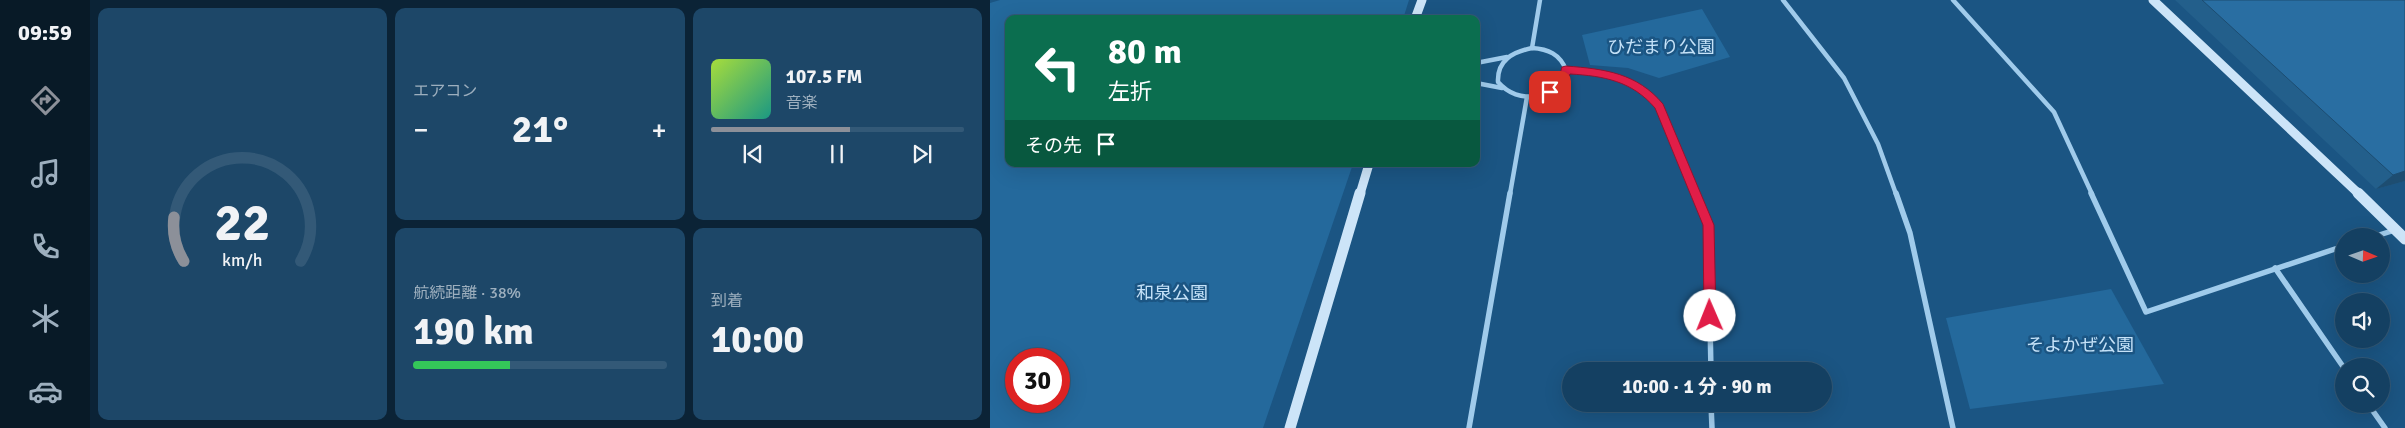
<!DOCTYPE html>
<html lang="ja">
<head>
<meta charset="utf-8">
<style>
  body { margin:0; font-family:Signika,"Noto Sans JP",sans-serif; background:#1d4768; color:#f1f3f6; height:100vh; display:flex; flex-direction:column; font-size:19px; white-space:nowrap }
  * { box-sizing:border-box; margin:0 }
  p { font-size:16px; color:#9dafbe }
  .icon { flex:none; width:28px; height:28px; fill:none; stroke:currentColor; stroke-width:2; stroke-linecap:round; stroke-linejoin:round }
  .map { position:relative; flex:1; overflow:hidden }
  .side { display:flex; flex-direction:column; gap:8px; padding:8px; background:#0b2336; width:900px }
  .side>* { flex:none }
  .hud { position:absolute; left:15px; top:15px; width:475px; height:152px; border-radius:10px; box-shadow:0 5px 20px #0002,0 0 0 1px #335977; background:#0b6e4f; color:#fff; overflow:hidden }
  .needle { width:32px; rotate:92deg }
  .fabs { position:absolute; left:1345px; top:228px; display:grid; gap:10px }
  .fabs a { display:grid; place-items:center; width:55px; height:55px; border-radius:50%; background:#144062; box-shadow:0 5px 20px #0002,0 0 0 1px #335977; font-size:25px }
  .speed { position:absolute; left:15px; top:348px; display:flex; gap:10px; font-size:25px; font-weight:700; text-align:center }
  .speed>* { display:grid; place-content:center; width:65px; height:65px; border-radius:50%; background:#144062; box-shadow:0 5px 20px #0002,0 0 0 1px #335977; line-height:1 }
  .speed .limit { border:8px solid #d22; background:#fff; color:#111 }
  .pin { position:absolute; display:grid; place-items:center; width:42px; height:42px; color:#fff; margin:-21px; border-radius:10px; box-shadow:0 2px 8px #0006 }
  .me { position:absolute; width:55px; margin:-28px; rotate:359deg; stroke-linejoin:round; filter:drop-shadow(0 0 4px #0008) }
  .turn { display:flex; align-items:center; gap:18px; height:105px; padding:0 20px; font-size:22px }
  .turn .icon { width:65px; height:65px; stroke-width:2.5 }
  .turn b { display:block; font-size:35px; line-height:42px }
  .then { display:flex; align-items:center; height:48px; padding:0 20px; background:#0003; gap:10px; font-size:19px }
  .big { font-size:38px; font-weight:700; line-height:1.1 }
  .side .card { flex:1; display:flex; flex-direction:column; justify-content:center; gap:8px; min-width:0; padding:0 18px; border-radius:10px; background:#1d4768 }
  .side .dial { align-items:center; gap:0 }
  .dial svg { height:130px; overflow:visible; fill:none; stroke:#335977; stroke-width:7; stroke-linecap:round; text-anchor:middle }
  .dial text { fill:#f1f3f6; stroke:none }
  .song { display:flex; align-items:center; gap:15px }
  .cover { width:60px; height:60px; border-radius:8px; background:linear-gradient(135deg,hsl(80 70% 55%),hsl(170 70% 35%)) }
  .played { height:5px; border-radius:2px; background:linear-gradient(90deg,#8c9099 55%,#335977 55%) }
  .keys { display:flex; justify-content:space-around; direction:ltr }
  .heat { display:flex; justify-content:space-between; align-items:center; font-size:28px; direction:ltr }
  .charge { height:8px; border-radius:4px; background:linear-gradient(90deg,#34c759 38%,#335977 0) }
  .side .tiles { flex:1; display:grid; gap:8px; grid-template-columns:repeat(3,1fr) }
  .card:first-child { grid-row:span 2 }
  .trip { position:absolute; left:572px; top:362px; width:270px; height:50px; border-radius:25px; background:#144062; box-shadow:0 5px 20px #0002,0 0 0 1px #335977; font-weight:700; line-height:50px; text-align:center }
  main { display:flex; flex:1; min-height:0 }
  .tab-bar { display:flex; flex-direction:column; width:90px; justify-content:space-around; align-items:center; background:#081a27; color:#9dafbe }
  .tab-bar .icon { width:35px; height:35px }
  .tab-bar .selected { color:#8c9099 }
  .tab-bar b { font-size:22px; color:#f1f3f6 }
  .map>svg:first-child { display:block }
  .green { fill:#24699c; fill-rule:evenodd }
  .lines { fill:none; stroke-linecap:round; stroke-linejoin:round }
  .street-far1 { stroke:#a0cbeb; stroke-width:4.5 }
  .street { stroke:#a0cbeb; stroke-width:5.5 }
  .secondary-far1 { stroke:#cce4f8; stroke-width:9 }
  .secondary { stroke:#cce4f8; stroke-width:11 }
  .wall { fill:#235f8b }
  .shaded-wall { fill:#1d4d71 }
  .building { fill:#296ea2; stroke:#1d4d71 }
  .route { fill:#e11d48; stroke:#92132f }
  .labels { text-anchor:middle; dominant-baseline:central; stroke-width:5; stroke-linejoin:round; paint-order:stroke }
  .park-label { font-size:18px; fill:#c5e2f8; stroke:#1b5583 }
</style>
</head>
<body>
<main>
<nav class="tab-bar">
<b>09:59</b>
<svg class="icon selected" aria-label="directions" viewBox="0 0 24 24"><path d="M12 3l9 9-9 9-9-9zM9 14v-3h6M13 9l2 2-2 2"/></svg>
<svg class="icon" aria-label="music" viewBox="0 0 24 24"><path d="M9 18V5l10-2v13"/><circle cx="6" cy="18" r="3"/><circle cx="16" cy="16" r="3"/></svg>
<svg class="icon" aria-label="phone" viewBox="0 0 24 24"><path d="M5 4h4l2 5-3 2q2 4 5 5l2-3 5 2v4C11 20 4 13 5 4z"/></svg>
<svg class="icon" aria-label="climate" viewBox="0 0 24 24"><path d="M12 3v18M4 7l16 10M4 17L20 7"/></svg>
<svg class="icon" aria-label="car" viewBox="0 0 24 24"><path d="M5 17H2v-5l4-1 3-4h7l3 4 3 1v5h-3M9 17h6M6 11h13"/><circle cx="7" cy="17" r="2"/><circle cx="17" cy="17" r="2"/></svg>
</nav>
<section class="side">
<div class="tiles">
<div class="card dial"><svg viewBox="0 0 100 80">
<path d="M14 69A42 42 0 1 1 86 69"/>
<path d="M14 69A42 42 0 0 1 8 42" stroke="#8c9099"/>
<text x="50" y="56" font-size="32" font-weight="700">22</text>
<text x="50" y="72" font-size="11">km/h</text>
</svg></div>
<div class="card"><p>エアコン</p>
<div class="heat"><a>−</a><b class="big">21°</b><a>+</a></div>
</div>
<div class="card">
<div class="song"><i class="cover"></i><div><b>107.5 FM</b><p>音楽</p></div></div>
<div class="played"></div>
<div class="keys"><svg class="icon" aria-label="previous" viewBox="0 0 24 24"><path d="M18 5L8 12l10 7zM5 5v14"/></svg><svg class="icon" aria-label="pause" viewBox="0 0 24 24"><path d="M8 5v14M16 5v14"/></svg><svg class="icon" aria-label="next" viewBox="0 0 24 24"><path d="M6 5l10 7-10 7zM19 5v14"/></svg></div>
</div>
<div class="card"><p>航続距離 · 38%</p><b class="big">190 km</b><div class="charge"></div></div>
<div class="card"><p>到着</p><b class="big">10:00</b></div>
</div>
</section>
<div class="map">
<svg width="1415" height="428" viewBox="0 0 1415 428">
  <rect width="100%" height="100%" fill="#1b5583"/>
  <g class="green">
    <path d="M10 0H419L413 19H19V164H363L273 428H0V3ZM26 359H69V401H26Z"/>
    <polygon points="712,9 740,57 669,78 638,68 600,65 592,35"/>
    <polygon points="1121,289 1174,384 980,409 956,318"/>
  </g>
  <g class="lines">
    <g class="street-far1">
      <polyline points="793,0 854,78 888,144 906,194"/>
      <polyline points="963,0 1064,112 1102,194"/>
      <path d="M542 48C558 49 570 54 576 70 563 99 529 106 508 82 507 60 523 52 542 48Z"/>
      <polyline points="542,48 550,0"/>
      <polyline points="486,63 517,57"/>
      <path d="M576 70C616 72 641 77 669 107L705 194"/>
      <polyline points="486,83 512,88"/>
      <polyline points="520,194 537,97"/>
    </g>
    <g class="street">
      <polyline points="705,193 718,225 721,371"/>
      <polyline points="906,193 920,233 963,428"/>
      <polyline points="1101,193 1156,312 1354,246"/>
      <polyline points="1386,236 1405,230"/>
      <polyline points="1285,268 1354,368"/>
      <polyline points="721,404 722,428"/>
      <polyline points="1378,404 1395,428"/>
      <polyline points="479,428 520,193"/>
    </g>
    <g class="secondary-far1">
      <polyline points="1163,0 1369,194"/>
      <polyline points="425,19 432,0"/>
      <polyline points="370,194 379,164"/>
    </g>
    <g class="secondary">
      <polyline points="1368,193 1415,239"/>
      <polyline points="300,428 370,193"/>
    </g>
  </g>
  <polygon class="wall" points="1185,0 1415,0 1415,181 1386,189"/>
  <polygon class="shaded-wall" points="1415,171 1415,181 1386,189 1403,175"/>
  <polygon class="building" points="1212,0 1415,0 1415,171 1403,175"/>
  <path class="route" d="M576 66C615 69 647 73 673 104L724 225 726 316 724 320H715L714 316 713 225 665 108C642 81 614 76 580 74L577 81 563 95H556V90L569 77 572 67Z"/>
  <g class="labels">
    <g class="park-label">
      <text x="671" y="47">ひだまり公園</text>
      <text x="182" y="293">和泉公園</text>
      <text x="1090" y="345">そよかぜ公園</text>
    </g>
  </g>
</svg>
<div class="fabs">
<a><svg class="needle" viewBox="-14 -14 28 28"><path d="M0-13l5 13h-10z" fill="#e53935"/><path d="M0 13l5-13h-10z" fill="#9dafbe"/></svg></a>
<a><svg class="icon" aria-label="sound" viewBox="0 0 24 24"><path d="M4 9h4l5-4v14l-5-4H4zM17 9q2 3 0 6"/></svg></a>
<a><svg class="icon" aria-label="search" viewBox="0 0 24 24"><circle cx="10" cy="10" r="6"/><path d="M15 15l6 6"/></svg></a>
</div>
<div class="speed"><div class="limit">30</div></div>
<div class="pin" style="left:560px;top:92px;background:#d93025"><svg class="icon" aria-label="arrive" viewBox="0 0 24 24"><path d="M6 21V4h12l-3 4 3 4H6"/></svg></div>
<svg class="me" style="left:720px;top:316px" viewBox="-20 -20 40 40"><circle r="19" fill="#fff"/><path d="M0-13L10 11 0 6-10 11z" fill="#e11d48"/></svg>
<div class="trip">10:00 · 1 分 · 90 m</div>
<div class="hud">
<div class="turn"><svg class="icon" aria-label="left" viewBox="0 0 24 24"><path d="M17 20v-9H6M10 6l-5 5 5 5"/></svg><div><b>80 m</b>左折</div></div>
<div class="then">その先<svg class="icon" aria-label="arrive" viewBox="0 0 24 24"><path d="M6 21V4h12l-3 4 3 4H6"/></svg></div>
</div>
</div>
</main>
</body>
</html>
